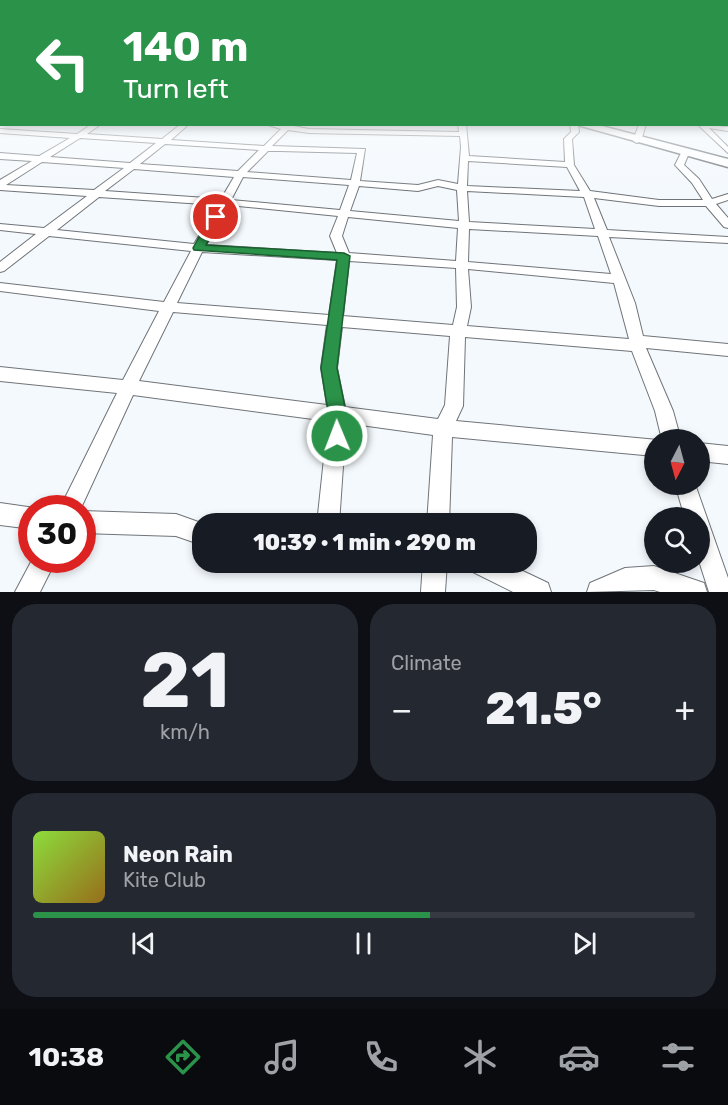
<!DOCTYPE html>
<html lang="en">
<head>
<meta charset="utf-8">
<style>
  body { margin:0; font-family:Rubik,sans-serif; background:#242831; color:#f1f3f6; height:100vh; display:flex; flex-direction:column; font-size:22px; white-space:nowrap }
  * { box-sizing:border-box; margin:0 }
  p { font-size:20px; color:#9ea1a6 }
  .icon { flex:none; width:33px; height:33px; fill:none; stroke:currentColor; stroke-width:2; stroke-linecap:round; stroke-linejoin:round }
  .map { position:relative; height:592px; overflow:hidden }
  .drawer { display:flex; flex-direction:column; gap:12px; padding:12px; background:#0d0f14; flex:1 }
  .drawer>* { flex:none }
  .top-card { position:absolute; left:0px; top:0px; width:729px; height:126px; box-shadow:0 3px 9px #0003; background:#2a9249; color:#fff; overflow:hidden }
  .needle { width:39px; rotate:186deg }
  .tools { position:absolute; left:644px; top:429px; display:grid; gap:12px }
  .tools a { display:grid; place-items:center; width:66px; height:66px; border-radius:50%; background:#171b24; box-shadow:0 3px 9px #0003; font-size:30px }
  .speed { position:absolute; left:18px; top:495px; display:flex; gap:12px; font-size:30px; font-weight:700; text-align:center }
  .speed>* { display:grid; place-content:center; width:78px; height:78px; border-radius:50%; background:#171b24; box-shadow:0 3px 9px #0003; line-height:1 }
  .speed .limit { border:9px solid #d22; background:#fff; color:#111 }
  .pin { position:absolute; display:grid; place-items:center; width:51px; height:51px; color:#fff; margin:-26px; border:3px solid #fff; border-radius:50%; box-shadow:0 2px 6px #0007 }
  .me { position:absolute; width:66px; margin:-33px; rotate:359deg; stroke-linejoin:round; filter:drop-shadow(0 0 4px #0008) }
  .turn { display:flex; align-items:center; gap:21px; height:126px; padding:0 24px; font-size:27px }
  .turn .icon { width:78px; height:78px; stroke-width:2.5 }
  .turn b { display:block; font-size:42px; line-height:51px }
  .big { font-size:45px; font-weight:800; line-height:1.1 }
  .drawer .tile { flex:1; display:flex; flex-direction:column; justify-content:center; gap:9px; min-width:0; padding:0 21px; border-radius:24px; background:#242831 }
  .drawer .dial { align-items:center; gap:0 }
  .dial b { font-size:78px; line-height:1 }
  .song { display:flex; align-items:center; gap:18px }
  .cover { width:72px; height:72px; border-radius:9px; background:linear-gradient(135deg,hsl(90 70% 55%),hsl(40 70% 35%)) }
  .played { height:6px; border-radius:3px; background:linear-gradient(90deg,#2a9249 60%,#363941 60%) }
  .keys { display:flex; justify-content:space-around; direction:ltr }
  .heat { display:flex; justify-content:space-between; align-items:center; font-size:33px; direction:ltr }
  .drawer .tiles { flex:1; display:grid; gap:12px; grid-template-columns:1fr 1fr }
  .tile:last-child { grid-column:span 2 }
  .trip { position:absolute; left:192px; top:513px; width:345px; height:60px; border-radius:24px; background:#171b24; box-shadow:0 3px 9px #0003; font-weight:800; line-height:60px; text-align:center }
  .tab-bar { display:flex; height:96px; justify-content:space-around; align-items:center; background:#090b0e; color:#9ea1a6 }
  .tab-bar .icon { width:42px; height:42px }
  .tab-bar .active { color:#2a9249 }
  .tab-bar b { font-size:27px; color:#f1f3f6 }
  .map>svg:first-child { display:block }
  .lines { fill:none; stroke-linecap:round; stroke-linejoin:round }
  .minor-casing { stroke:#707478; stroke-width:2 }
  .highway-casing { stroke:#707478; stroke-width:3 }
  .minor { fill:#fff; fill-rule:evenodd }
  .highway { fill:#fff; fill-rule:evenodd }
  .route { fill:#2a9249; stroke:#1b5f2f; stroke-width:1.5 }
</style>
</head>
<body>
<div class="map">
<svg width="728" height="592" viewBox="0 0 728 592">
  <rect width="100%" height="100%" fill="#f4f9fd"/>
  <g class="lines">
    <defs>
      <g id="minor">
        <rect x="0" y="110" width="2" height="4"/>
        <path d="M92 124H101L87 134 162 139 181 124H189L171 140 264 146 281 129 265 124H283L309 129 459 132 458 124H466L469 156 565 162 564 139 571 132 570 124H578L579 132 572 139 574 165 590 191 659 200H703L692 183 675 165 682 151H688L689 153 684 165 699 179 712 199 728 194V200L716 204 728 218V228L724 227 706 206H659L594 198 607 230 728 237V243L609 237 635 303 643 336 728 344V356L646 348 673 411 681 440H662L655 411 632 351 465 337 463 406 456 421 658 440H654V456L452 437 449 524H427L433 435 346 423 339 524H317L328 421 133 395 81 508H60L117 393 0 381V367L123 380 159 311 0 291V283L164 302 191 251 49 236 4 271 0 272V262L36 234 0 230V224L44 228 87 196 0 190V180L32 161 0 159V153L39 156 70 138 0 133V129L77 134ZM288 130 309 133 460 136 461 147 458 184 438 180 418 185 360 181 365 149 272 146ZM80 138 156 143 130 163 50 157ZM165 144 259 150 238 171 140 164ZM268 151H280L357 153 351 180 247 172ZM468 161 567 167 580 191 467 186ZM42 162 124 168 94 190 6 185ZM134 169 234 177 221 199 105 191ZM243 177 349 185 340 210 231 200ZM359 186 418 191 438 186 457 190 459 221 350 211ZM467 191 584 197 595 229 469 222ZM99 197 218 205 194 244 57 230ZM228 205 338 216 330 236 337 253 206 245ZM348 217 458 228 456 261 349 253 342 236ZM469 229 598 236 611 274 468 262ZM202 252 337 260 329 315 177 303ZM349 261 456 268 457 307 453 325 343 316ZM468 269 614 283 629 339 467 326 471 307ZM173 312 327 325 321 368 327 405 139 381ZM342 327 450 336 445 405 438 419 345 407 337 368Z"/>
        <polygon points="639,124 646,124 641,141 637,143 633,141"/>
        <polygon points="697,124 728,127 728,131 709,128 728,147 728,153"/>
        <polygon points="699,443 728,446 728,464 699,461"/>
        <polygon points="675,484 695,484 728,578 728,592 709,592 699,561 699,518 685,518"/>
        <polygon points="0,503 35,508 32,508 32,529 0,525"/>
        <polygon points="82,511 176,514 204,524 202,545 176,536 82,533"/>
        <polygon points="32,560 56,560 40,592 15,592"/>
        <polygon points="423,562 447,562 445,592 421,592"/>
        <polygon points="466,562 504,562 548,583 551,592 513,592 469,570"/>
        <polygon points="654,566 704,583 707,592 660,592 654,590 587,592 590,583 625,568"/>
      </g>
      <polygon id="highway" points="574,124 594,124 728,159 728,167"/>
    </defs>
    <use href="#minor" class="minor-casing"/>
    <use href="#highway" class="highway-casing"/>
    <use href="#minor" class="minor"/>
    <use href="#highway" class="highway"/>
  </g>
  <linearGradient id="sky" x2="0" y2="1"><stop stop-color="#74bde0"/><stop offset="0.56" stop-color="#fafcfe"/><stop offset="1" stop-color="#fafcfe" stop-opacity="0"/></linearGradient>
  <rect width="728" height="189" fill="url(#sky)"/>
  <polygon class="route" points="216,214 221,217 206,245 344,253 350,256 337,368 346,412 346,436 343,442 337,445 330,442 327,436 328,412 321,368 337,260 194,250 193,248 210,217"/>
</svg>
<div class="tools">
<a><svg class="needle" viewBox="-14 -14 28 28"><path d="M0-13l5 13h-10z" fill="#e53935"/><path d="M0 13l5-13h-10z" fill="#9ea1a6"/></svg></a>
<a><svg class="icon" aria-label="search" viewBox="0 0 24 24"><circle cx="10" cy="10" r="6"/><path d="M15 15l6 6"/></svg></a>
</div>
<div class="speed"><div class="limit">30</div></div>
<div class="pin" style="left:216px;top:217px;background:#d93025"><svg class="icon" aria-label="arrive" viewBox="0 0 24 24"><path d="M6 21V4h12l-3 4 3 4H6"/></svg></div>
<svg class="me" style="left:337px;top:436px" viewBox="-20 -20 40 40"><circle r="17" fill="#2a9249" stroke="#fff" stroke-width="3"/><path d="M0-11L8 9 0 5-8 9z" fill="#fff"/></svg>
<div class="trip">10:39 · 1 min · 290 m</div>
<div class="top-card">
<div class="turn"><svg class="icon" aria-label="left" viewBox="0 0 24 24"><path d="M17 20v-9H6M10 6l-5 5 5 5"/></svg><div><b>140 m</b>Turn left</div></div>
</div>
</div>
<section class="drawer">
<div class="tiles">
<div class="tile dial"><b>21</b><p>km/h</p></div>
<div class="tile"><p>Climate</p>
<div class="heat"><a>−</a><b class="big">21.5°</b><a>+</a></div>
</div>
<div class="tile">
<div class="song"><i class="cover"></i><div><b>Neon Rain</b><p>Kite Club</p></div></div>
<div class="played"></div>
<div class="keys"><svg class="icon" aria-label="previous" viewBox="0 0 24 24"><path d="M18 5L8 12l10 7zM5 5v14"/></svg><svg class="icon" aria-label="pause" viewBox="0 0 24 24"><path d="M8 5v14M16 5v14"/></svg><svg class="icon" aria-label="next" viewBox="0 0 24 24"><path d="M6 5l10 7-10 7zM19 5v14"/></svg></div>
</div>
</div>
</section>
<nav class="tab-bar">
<b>10:38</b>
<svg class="icon active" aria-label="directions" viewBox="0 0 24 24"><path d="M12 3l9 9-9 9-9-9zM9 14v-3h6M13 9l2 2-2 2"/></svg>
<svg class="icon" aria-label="music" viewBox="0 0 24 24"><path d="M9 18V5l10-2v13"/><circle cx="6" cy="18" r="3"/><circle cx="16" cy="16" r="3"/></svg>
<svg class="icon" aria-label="phone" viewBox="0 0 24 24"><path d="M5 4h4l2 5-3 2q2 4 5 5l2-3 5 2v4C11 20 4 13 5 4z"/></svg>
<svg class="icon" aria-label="climate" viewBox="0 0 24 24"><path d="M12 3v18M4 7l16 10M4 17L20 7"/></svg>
<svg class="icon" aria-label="car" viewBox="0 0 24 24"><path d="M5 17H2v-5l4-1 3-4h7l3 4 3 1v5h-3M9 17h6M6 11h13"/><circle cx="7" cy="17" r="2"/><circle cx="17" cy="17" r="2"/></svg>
<svg class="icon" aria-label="filters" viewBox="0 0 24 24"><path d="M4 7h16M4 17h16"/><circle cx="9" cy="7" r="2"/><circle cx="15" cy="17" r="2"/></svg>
</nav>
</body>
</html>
